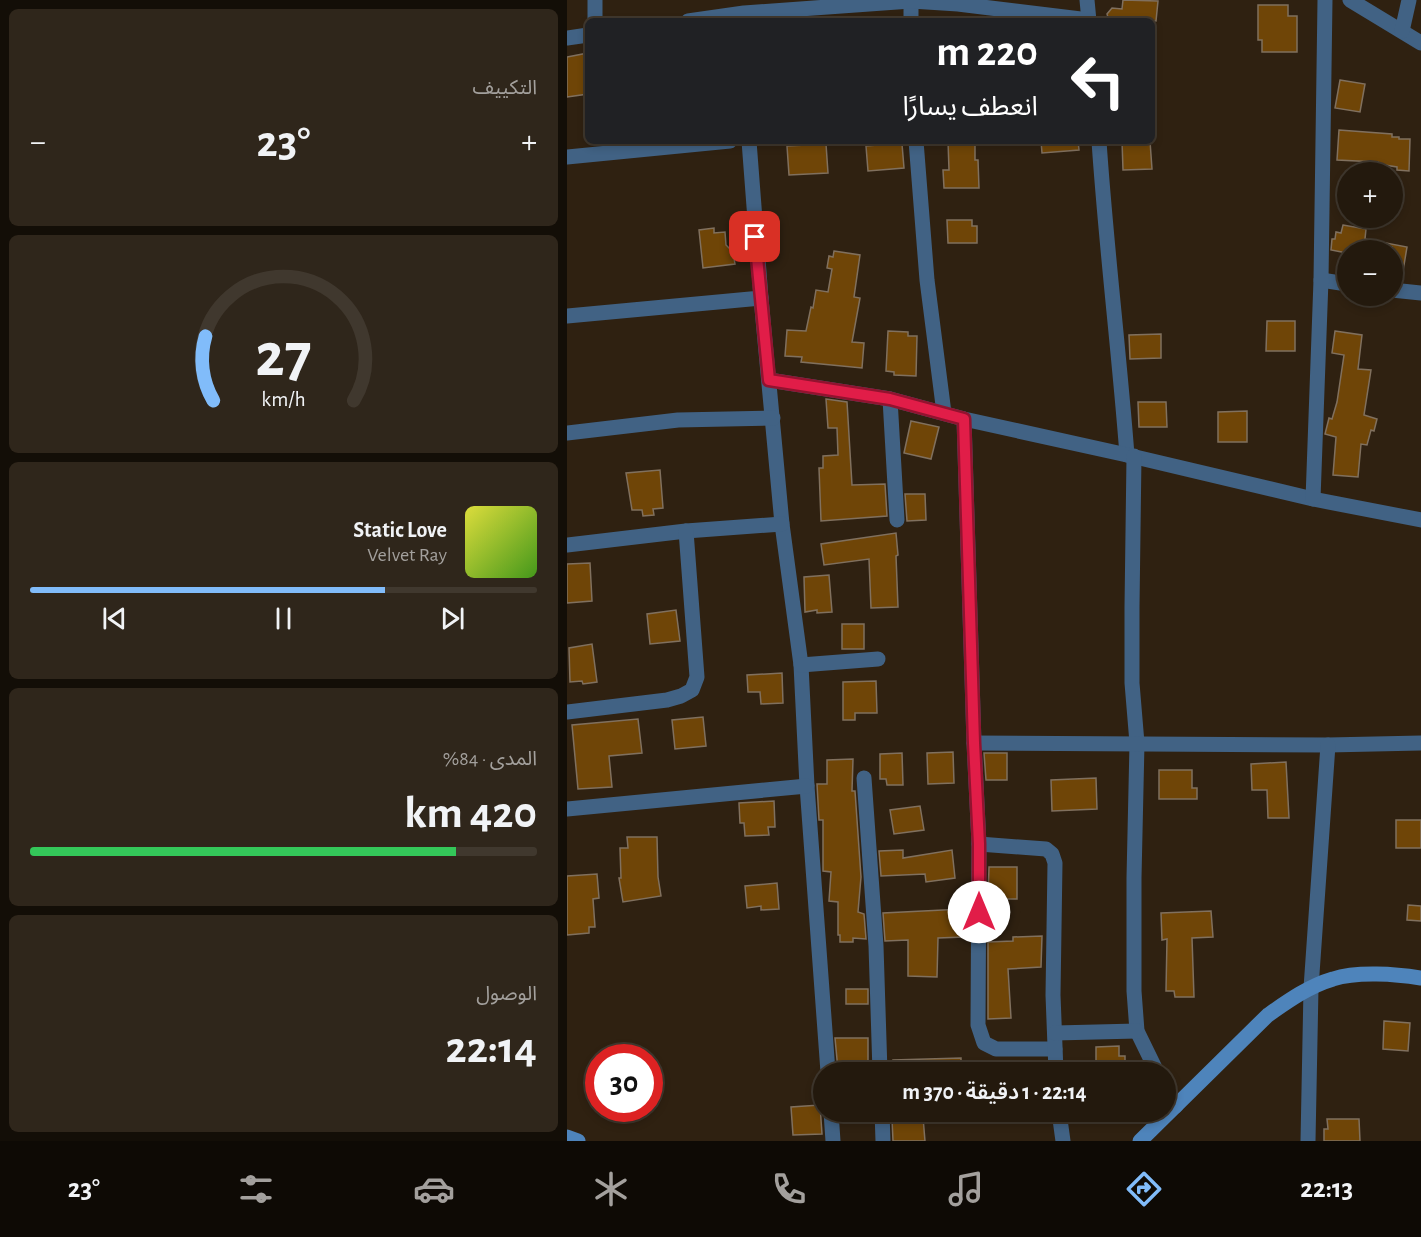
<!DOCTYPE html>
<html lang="ar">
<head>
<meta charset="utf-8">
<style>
  body { margin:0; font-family:"Alegreya Sans","Noto Sans Arabic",sans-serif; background:#2f261b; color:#f1f3f6; direction:rtl; height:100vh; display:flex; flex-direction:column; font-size:22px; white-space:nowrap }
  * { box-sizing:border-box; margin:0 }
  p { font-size:20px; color:#a3a09d }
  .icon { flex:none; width:33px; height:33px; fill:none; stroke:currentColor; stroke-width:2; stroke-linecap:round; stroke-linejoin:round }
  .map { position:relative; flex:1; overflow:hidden; direction:ltr }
  .sheet { display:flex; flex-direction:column; gap:9px; padding:9px; background:#130e07; width:567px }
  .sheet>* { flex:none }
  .top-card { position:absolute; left:18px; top:18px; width:570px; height:126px; border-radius:9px; box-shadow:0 3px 9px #0003,0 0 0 2px #40382e; direction:rtl; background:#202124; color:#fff; overflow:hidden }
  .fabs { position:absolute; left:770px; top:162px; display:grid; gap:12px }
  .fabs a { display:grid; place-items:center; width:66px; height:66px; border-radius:50%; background:#23190d; box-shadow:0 3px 9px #0003,0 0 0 2px #40382e; font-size:30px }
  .speed { position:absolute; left:18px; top:1044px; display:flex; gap:12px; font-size:30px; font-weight:700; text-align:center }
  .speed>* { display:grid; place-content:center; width:78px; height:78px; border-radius:50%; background:#23190d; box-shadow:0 3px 9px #0003,0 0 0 2px #40382e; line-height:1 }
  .speed .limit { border:9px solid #d22; background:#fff; color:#111 }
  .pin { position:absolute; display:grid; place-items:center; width:51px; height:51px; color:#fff; margin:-26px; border-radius:12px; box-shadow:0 3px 9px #0006 }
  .me { position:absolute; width:66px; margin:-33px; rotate:0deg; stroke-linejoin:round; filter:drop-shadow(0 0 4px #0008) }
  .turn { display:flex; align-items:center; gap:21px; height:126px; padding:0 18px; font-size:27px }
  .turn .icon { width:78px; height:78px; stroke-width:2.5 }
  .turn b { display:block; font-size:42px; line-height:51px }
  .big { font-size:45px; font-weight:600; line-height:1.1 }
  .sheet .widget { flex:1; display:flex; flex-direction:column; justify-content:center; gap:9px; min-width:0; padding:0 21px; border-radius:9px; background:#2f261b }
  .sheet .dial { align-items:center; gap:0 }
  .dial svg { height:156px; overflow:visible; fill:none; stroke:#40382e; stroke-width:7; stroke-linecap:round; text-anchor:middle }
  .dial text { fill:#f1f3f6; stroke:none }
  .song { display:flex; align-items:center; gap:18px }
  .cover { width:72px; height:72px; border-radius:9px; background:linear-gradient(135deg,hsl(60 70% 55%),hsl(100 70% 35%)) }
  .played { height:6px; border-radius:3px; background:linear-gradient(90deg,#81bcfa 70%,#40382e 70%) }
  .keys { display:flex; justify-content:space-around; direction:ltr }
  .heat { display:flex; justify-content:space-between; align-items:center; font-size:33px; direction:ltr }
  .charge { height:9px; border-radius:4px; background:linear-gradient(90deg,#34c759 84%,#40382e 0) }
  .trip { position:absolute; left:246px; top:1062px; width:363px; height:60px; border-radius:30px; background:#23190d; box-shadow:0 3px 9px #0003,0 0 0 2px #40382e; font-weight:600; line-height:60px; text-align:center; direction:rtl }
  .dock { display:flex; height:96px; justify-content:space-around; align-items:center; background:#0e0a05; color:#a3a09d }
  .dock .icon { width:42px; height:42px }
  .dock .active { color:#81bcfa }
  .dock b { font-size:27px; color:#f1f3f6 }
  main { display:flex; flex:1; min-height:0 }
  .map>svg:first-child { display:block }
  .building { fill:#6f4507; stroke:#80705e; stroke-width:1.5 }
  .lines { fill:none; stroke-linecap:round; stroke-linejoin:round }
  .street { stroke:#416284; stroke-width:15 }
  .secondary { stroke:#4e84bb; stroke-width:15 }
  .route-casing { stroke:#92132f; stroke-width:15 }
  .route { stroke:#e11d48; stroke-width:10 }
</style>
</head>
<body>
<main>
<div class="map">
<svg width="854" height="1141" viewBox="0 0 854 1141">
  <rect width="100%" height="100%" fill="#2f2111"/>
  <g class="building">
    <polygon points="556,0 591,1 589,21 542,21 540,14 545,8 555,9"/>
    <polygon points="691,5 721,5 721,16 730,16 730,52 695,52 695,40 691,40"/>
    <polygon points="21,53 21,94 0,97 0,57"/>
    <polygon points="773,80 798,84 793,112 768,108"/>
    <polygon points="772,130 825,134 825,137 832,137 832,139 843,139 842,171 830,170 830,167 811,164 811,162 770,160"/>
    <polygon points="310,141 322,141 323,145 335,144 337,168 301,171 299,146 310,145"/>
    <polygon points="381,141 408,141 408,160 411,160 412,188 377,188 376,170 382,170"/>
    <polygon points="474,141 511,141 512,150 475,153"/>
    <polygon points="555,141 583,141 585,169 556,170"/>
    <polygon points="259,144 261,173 222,175 220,146"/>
    <polygon points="380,220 405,220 405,226 410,226 410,243 381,243"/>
    <polygon points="776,225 799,229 798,239 840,247 836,271 825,269 825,246 825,250 780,250 780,253 764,250 765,239 768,239 769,232 774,233"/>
    <polygon points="147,228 147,233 158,232 159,245 166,252 168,264 136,268 132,230"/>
    <polygon points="267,251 293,255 287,297 293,298 285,342 297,343 295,368 234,362 235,357 218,356 220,330 239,331 244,307 246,308 249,290 261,292 265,269 260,268 262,256 266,257"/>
    <polygon points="700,321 728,321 728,351 699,351"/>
    <polygon points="321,331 341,332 341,336 350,336 349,376 327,375 327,372 319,371"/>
    <polygon points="768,331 795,335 791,369 804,370 797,415 810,419 807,431 804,430 800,445 794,444 791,477 766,475 769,437 758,434 762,418 765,419 770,402 777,355 765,353"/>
    <polygon points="594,334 594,358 563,359 562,335"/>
    <polygon points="259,399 280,402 285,485 318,484 320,516 254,521 252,468 256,468 256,456 271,455 270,428 261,428"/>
    <polygon points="571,402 599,402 600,427 572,427"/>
    <polygon points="680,411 680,442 651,442 651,412"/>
    <polygon points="344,421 372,427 364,459 337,453"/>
    <polygon points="93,470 96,508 86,509 87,515 76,516 75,510 65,510 59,473"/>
    <polygon points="338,494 358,494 359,520 340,521"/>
    <polygon points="329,533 331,555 329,556 331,607 304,608 302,559 257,565 254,544"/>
    <polygon points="23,563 25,601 0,603 0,564"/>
    <polygon points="262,575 265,612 250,613 250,610 238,612 237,577"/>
    <polygon points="109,610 113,641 83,644 80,614"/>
    <rect x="275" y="624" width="22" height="25"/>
    <polygon points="25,644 30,682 16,684 15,681 3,682 2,648"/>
    <polygon points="215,673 216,703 194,704 193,692 181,692 180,675"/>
    <polygon points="309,681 310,713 288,713 288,720 276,720 276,682"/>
    <polygon points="136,717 139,746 108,749 105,720"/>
    <polygon points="71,719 75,753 42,756 45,787 11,789 5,725"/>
    <polygon points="386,752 387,783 361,784 360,753"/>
    <polygon points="335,753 336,785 320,785 319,779 313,779 313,754"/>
    <polygon points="417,753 440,753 440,780 419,780"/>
    <polygon points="286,759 285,791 288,791 294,877 291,912 297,914 299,939 286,938 286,942 273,942 273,935 271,935 271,902 262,901 264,872 256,871 256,820 252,820 250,784 260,784 260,760"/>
    <polygon points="719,762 722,818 701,818 700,790 685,790 684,764"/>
    <polygon points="592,770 625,770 625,788 630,788 630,799 592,799"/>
    <polygon points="529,778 530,809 485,811 484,780"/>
    <polygon points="207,801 208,827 201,827 202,835 178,836 177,823 173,823 172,803"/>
    <polygon points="353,806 357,830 327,834 323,810"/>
    <rect x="829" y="820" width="25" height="28"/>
    <polygon points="60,837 90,837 91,877 94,896 56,902 52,878 54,878 53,848 61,848"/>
    <polygon points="336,850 336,858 385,850 388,878 359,882 358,874 314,876 312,851"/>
    <polygon points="422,867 450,867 450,899 421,899"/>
    <polygon points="30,874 32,898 26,899 28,927 22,927 22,933 0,935 0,876"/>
    <polygon points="210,883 212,909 194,910 194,906 180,908 178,886"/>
    <polygon points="841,905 854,906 854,921 840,920"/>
    <polygon points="396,909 397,937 371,938 370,977 341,976 341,940 318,941 316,913"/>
    <polygon points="644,911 646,937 625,938 627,997 608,997 607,991 599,991 600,939 595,940 594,913"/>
    <polygon points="475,936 474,967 441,969 444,1018 421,1019 421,942 446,941 446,937"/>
    <rect x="279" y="989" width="22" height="15"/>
    <polygon points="817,1021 843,1023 841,1051 816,1049"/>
    <polygon points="268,1038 301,1038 301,1072 271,1070"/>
    <polygon points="552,1046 552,1056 558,1056 558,1068 552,1068 553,1072 529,1072 529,1047"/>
    <polygon points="394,1058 394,1072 327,1072 326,1060"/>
    <polygon points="253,1105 255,1134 226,1135 224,1107"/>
    <polygon points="356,1117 358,1141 326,1141 325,1119"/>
    <polygon points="760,1119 792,1119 793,1141 757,1141 757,1129 761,1129"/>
  </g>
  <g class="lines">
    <g class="street">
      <polyline points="28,0 28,21"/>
      <polyline points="520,0 522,21"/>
      <polyline points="783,0 854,43"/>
      <polyline points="344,1 344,21"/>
      <polyline points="121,21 177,13 344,1 391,4 522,20"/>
      <polyline points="835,31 842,0"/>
      <polyline points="0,38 21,35"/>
      <polyline points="182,141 194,298 215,524 234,665 240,786 261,1072"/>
      <polyline points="349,141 360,280 377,413"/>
      <path d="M532 141C539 246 552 350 560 455"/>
      <polyline points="0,157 163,141"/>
      <polyline points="754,280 780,284"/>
      <polyline points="825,290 854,293"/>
      <polyline points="0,316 194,298"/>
      <polyline points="202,380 323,399 397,419 560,455 746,499 854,520"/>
      <polyline points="323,399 330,520"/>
      <polyline points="397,419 407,743 412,844 411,1025 417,1043 429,1049 488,1049"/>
      <polyline points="0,433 111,420 206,418"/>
      <polyline points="567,456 565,607 565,683 570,743 567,878 567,991 570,1031 590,1072"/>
      <polyline points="746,499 754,280 758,0"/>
      <polyline points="0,545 119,531 215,524"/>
      <polyline points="234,665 311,659"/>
      <polyline points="0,712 100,700 114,696 125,690 130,677 119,531"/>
      <polyline points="407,743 761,745 854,743"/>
      <polyline points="297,778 309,946 313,1072"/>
      <polyline points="0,809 240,786"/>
      <polyline points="412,844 479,849 485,854 488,863 486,995 489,1072"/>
      <polyline points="488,1033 570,1031"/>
      <polyline points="598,1088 609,1106"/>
      <polyline points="264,1112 266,1141"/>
      <polyline points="315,1112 316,1141"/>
      <polyline points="492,1112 496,1141"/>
      <polyline points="741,1141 744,988 761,745"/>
    </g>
    <g class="secondary">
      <polyline points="0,1137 11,1141"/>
      <path d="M573 1141 701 1015C721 1001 742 986 766 979 790 971 829 974 854 978"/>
    </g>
  </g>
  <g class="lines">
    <defs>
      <polyline id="route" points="188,237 202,380 323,399 397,419 407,743 412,844 412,912"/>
    </defs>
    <use href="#route" class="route-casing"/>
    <use href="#route" class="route"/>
  </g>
</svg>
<div class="fabs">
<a>+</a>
<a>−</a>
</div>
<div class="speed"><div class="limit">30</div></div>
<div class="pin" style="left:188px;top:237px;background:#d93025"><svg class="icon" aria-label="arrive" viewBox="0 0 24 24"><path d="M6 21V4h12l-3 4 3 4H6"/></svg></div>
<svg class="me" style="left:412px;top:912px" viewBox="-20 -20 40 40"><circle r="19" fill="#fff"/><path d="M0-13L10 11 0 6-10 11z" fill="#e11d48"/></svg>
<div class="trip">22:14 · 1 دقيقة · 370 m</div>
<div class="top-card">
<div class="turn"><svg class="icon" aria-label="left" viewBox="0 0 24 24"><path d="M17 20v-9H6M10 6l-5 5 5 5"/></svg><div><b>220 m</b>انعطف يسارًا</div></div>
</div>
</div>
<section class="sheet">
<div class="widget"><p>التكييف</p>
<div class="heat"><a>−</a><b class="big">23°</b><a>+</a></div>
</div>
<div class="widget dial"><svg viewBox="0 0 100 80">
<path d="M14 69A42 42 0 1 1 86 69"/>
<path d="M14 69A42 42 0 0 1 10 36" stroke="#81bcfa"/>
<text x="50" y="56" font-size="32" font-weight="700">27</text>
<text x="50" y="72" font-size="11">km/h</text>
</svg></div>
<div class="widget">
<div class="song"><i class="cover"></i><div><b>Static Love</b><p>Velvet Ray</p></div></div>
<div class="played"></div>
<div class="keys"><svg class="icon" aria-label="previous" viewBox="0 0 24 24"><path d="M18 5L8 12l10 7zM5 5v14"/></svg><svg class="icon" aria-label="pause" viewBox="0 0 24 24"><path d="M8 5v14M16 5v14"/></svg><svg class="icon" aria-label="next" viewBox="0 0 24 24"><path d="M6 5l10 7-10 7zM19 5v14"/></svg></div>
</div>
<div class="widget"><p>المدى · 84%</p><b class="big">420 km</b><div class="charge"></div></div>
<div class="widget"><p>الوصول</p><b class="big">22:14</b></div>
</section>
</main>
<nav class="dock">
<b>22:13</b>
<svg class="icon active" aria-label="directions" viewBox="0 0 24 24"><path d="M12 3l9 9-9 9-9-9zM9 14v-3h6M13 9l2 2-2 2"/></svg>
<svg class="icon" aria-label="music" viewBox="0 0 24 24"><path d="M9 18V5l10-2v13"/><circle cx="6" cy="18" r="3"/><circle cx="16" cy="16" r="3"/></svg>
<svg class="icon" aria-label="phone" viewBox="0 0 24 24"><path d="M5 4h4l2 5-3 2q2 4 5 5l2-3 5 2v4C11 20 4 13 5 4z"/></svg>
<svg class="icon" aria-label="climate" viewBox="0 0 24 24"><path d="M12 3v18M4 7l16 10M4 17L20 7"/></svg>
<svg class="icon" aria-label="car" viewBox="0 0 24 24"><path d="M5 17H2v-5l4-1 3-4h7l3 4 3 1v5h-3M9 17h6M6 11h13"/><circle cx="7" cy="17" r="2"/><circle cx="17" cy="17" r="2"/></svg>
<svg class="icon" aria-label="filters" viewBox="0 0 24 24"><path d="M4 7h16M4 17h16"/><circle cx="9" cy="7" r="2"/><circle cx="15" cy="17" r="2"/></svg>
<b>23°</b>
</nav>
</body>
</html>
